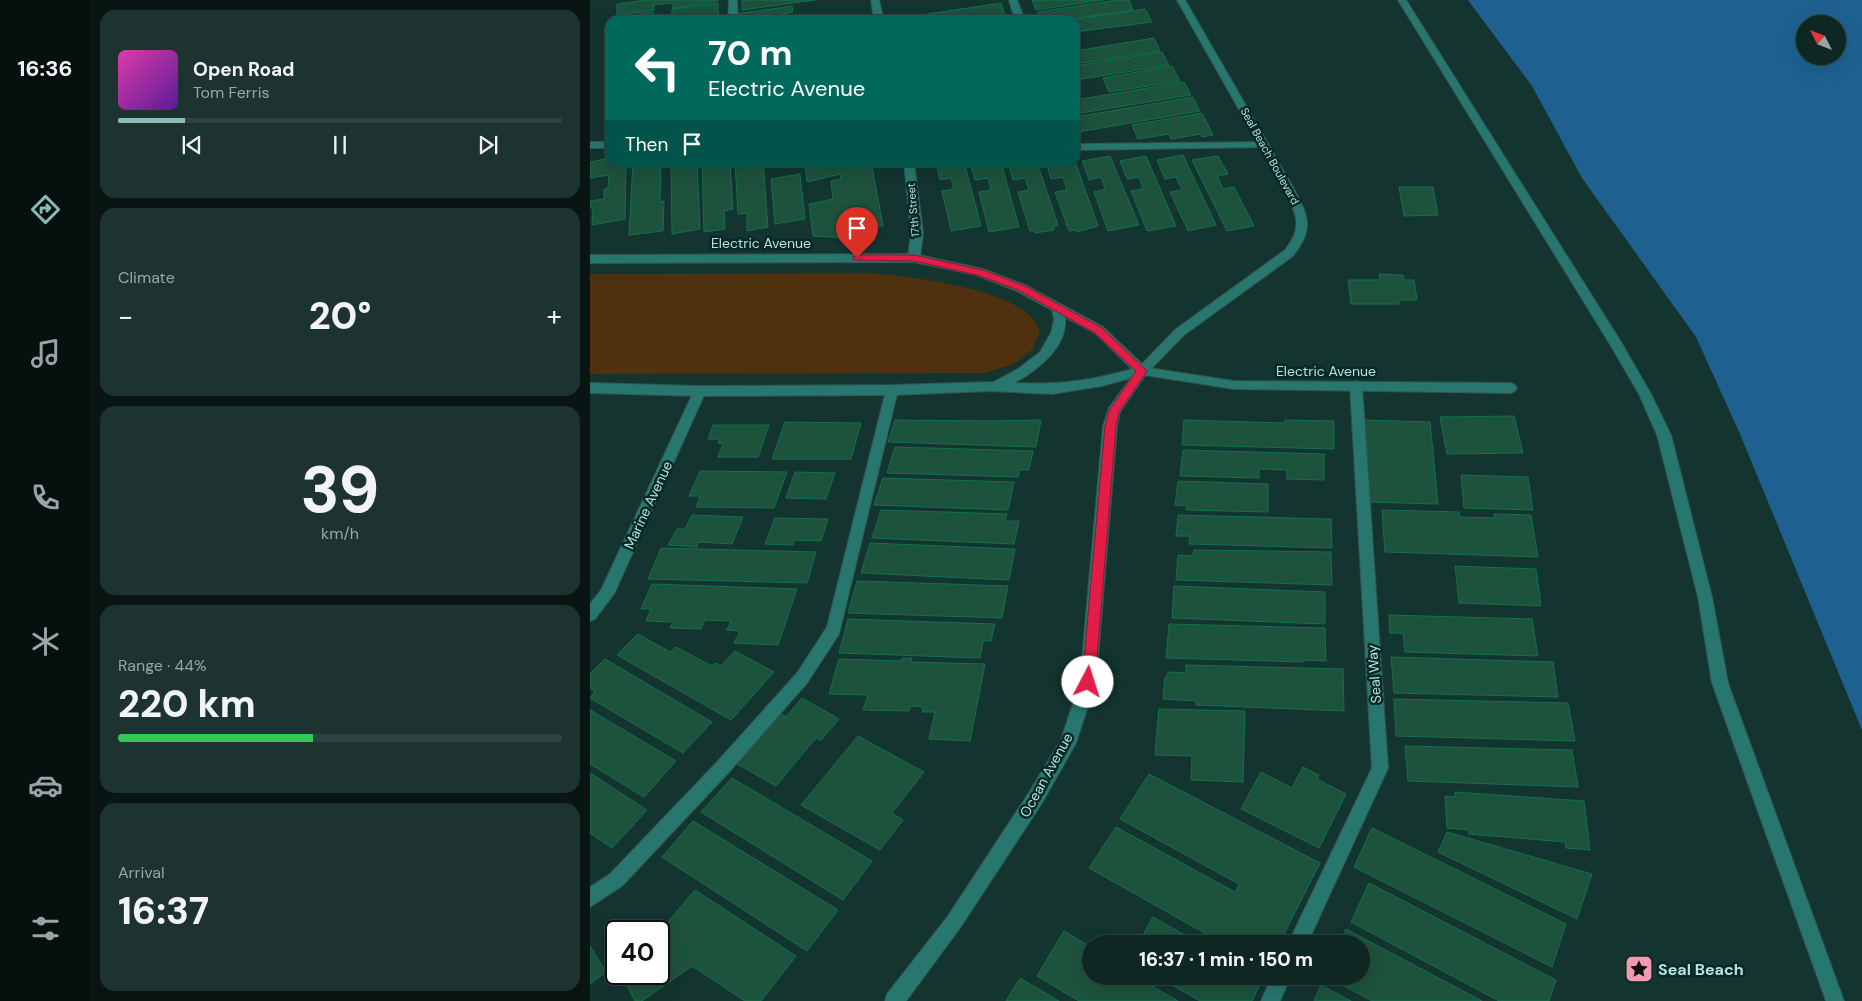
<!DOCTYPE html>
<html lang="en">
<head>
<meta charset="utf-8">
<style>
  body { margin:0; font-family:"DM Sans",sans-serif; background:#1c3330; color:#f1f3f6; height:100vh; display:flex; flex-direction:column; font-size:19px; white-space:nowrap }
  * { box-sizing:border-box; margin:0 }
  p { font-size:16px; color:#9ba5a6 }
  .icon { flex:none; width:28px; height:28px; fill:none; stroke:currentColor; stroke-width:2; stroke-linecap:round; stroke-linejoin:round }
  .map { position:relative; flex:1; overflow:hidden }
  .details { display:flex; flex-direction:column; gap:10px; padding:10px; background:#081513; width:500px }
  .details>* { flex:none }
  .banner { position:absolute; left:15px; top:15px; width:475px; height:152px; border-radius:15px; box-shadow:0 5px 20px #0002,0 0 0 1px #2e4441; background:#00695c; color:#fff; overflow:hidden }
  .needle { width:32px; rotate:312deg }
  .controls { position:absolute; left:1206px; top:15px; display:grid; gap:10px }
  .controls a { display:grid; place-items:center; width:50px; height:50px; border-radius:50%; background:#0e2723; box-shadow:0 5px 20px #0002,0 0 0 1px #2e4441; font-size:25px }
  .speed { position:absolute; left:15px; top:920px; display:flex; gap:10px; font-size:25px; font-weight:700; text-align:center }
  .speed>* { display:grid; place-content:center; width:65px; height:65px; border-radius:50%; background:#0e2723; box-shadow:0 5px 20px #0002,0 0 0 1px #2e4441; line-height:1 }
  .speed .limit { border:2px solid #111; border-radius:8px; background:#fff; color:#111 }
  .pin { position:absolute; display:grid; place-items:center; width:42px; height:42px; color:#fff; margin:-51px -21px; border-radius:50% 50% 50% 0; rotate:-45deg; box-shadow:0 0 5px #0007 }
  .pin .icon { rotate:45deg }
  .me { position:absolute; width:55px; margin:-28px; rotate:5deg; stroke-linejoin:round; filter:drop-shadow(0 0 4px #0008) }
  .turn { display:flex; align-items:center; gap:18px; height:105px; padding:0 20px; font-size:22px }
  .turn .icon { width:65px; height:65px; stroke-width:2.5 }
  .turn b { display:block; font-size:35px; line-height:42px }
  .then { display:flex; align-items:center; height:48px; padding:0 20px; background:#0003; gap:10px; font-size:19px }
  .big { font-size:38px; font-weight:800; line-height:1.1 }
  .details .tile { flex:1; display:flex; flex-direction:column; justify-content:center; gap:8px; min-width:0; padding:0 18px; border-radius:15px; background:#1c3330 }
  .details .dial { align-items:center; gap:0 }
  .dial b { font-size:65px; line-height:1 }
  .song { display:flex; align-items:center; gap:15px }
  .cover { width:60px; height:60px; border-radius:8px; background:linear-gradient(135deg,hsl(320 70% 55%),hsl(270 70% 35%)) }
  .played { height:5px; border-radius:2px; background:linear-gradient(90deg,#8bbbb9 15%,#2e4441 15%) }
  .keys { display:flex; justify-content:space-around; direction:ltr }
  .heat { display:flex; justify-content:space-between; align-items:center; font-size:28px; direction:ltr }
  .charge { height:8px; border-radius:4px; background:linear-gradient(90deg,#34c759 44%,#2e4441 0) }
  .trip { position:absolute; left:492px; top:935px; width:288px; height:50px; border-radius:25px; background:#0e2723; box-shadow:0 5px 20px #0002,0 0 0 1px #2e4441; font-weight:800; line-height:50px; text-align:center }
  main { display:flex; flex:1; min-height:0 }
  .dock { display:flex; flex-direction:column; width:90px; justify-content:space-around; align-items:center; background:#06100e; color:#9ba5a6 }
  .dock .icon { width:35px; height:35px }
  .dock .current { color:#8bbbb9 }
  .dock b { font-size:22px; color:#f1f3f6 }
  .map>svg:first-child { display:block }
  .green { fill:#4f300f }
  .water { fill:#1e6190; fill-rule:evenodd }
  .building { fill:#1d523d; stroke:#137050 }
  .lines { fill:none; stroke-linecap:round; stroke-linejoin:round }
  .service-casing { stroke:#33534e; stroke-width:2 }
  .minor-casing { stroke:#33534e; stroke-width:2 }
  .tertiary-casing { stroke:#33534e; stroke-width:2 }
  .secondary-casing { stroke:#33534e; stroke-width:2 }
  .service { fill:#27776e; fill-rule:evenodd }
  .minor { fill:#27776e; fill-rule:evenodd }
  .tertiary { fill:#27776e; fill-rule:evenodd }
  .secondary { fill:#27776e; fill-rule:evenodd }
  .route { fill:#e11d48; stroke:#92132f }
  .labels { text-anchor:middle; dominant-baseline:central; stroke-width:5; stroke-linejoin:round; paint-order:stroke }
  .far-street-label { font-size:11px; fill:#b5e3dc; stroke:#082925 }
  .street-label { font-size:14px; fill:#b5e3dc; stroke:#082925 }
  .near-poi-label { font-size:16px; font-weight:bold; fill:#b5e3dc; stroke:#082925; text-anchor:start }
</style>
</head>
<body>
<main>
<nav class="dock">
<b>16:36</b>
<svg class="icon current" aria-label="directions" viewBox="0 0 24 24"><path d="M12 3l9 9-9 9-9-9zM9 14v-3h6M13 9l2 2-2 2"/></svg>
<svg class="icon" aria-label="music" viewBox="0 0 24 24"><path d="M9 18V5l10-2v13"/><circle cx="6" cy="18" r="3"/><circle cx="16" cy="16" r="3"/></svg>
<svg class="icon" aria-label="phone" viewBox="0 0 24 24"><path d="M5 4h4l2 5-3 2q2 4 5 5l2-3 5 2v4C11 20 4 13 5 4z"/></svg>
<svg class="icon" aria-label="climate" viewBox="0 0 24 24"><path d="M12 3v18M4 7l16 10M4 17L20 7"/></svg>
<svg class="icon" aria-label="car" viewBox="0 0 24 24"><path d="M5 17H2v-5l4-1 3-4h7l3 4 3 1v5h-3M9 17h6M6 11h13"/><circle cx="7" cy="17" r="2"/><circle cx="17" cy="17" r="2"/></svg>
<svg class="icon" aria-label="filters" viewBox="0 0 24 24"><path d="M4 7h16M4 17h16"/><circle cx="9" cy="7" r="2"/><circle cx="15" cy="17" r="2"/></svg>
</nav>
<section class="details">
<div class="tile">
<div class="song"><i class="cover"></i><div><b>Open Road</b><p>Tom Ferris</p></div></div>
<div class="played"></div>
<div class="keys"><svg class="icon" aria-label="previous" viewBox="0 0 24 24"><path d="M18 5L8 12l10 7zM5 5v14"/></svg><svg class="icon" aria-label="pause" viewBox="0 0 24 24"><path d="M8 5v14M16 5v14"/></svg><svg class="icon" aria-label="next" viewBox="0 0 24 24"><path d="M6 5l10 7-10 7zM19 5v14"/></svg></div>
</div>
<div class="tile"><p>Climate</p>
<div class="heat"><a>−</a><b class="big">20°</b><a>+</a></div>
</div>
<div class="tile dial"><b>39</b><p>km/h</p></div>
<div class="tile"><p>Range · 44%</p><b class="big">220 km</b><div class="charge"></div></div>
<div class="tile"><p>Arrival</p><b class="big">16:37</b></div>
</section>
<div class="map">
<svg width="1272" height="1001" viewBox="0 0 1272 1001">
  <rect width="100%" height="100%" fill="#13342f"/>
  <path class="green" d="M281 273C321 277 415 287 442 318 445 321 448 326 450 331L443 349 424 364 394 373 0 374V274Z"/>
  <path class="water" d="M878 0H1272V730L1150 434 1106 337 992 178 942 86ZM1215 24H1248V56H1215Z"/>
  <g class="building">
    <polygon points="56,0 128,0 128,1 83,8 82,3 64,5 64,10 27,15 27,4"/>
    <polygon points="152,0 225,0 152,10"/>
    <polygon points="442,0 513,0 446,10"/>
    <polygon points="527,0 539,0 543,10 474,20 451,20 448,12"/>
    <polygon points="128,3 128,14 87,20 25,20 26,17 63,12 63,17 82,14 82,9"/>
    <polygon points="411,3 415,15 381,20 318,20 318,17"/>
    <polygon points="202,6 203,12 187,15 187,20 146,20 146,14"/>
    <polygon points="555,9 562,22 485,32 485,20 482,20"/>
    <polygon points="564,38 570,51 485,64 485,51"/>
    <polygon points="572,52 579,65 486,80 485,77 487,75 485,66"/>
    <polygon points="582,66 590,81 519,92 513,78"/>
    <polygon points="594,82 601,95 485,114 485,100"/>
    <polygon points="603,97 610,111 488,132 485,122 485,117"/>
    <polygon points="612,113 623,135 612,137 611,134 581,139 579,134 548,139 542,125"/>
    <polygon points="593,155 626,225 598,231 580,192 592,190 586,177 575,179 567,160"/>
    <polygon points="520,156 549,225 518,231 504,192 515,189 511,177 499,180 492,161"/>
    <polygon points="556,156 586,226 557,231 541,191 553,189 549,177 537,179 530,161"/>
    <polygon points="628,156 638,174 627,176 633,189 644,187 664,226 637,231 602,160"/>
    <polygon points="20,158 20,162 36,162 35,219 2,225 3,208 0,208 0,201 14,199 14,189 18,188 19,175 0,178 0,162"/>
    <polygon points="485,161 508,226 487,232 487,230 479,231 465,192 477,190 473,177 461,179 456,162"/>
    <polygon points="43,162 71,162 70,202 74,201 73,231 39,235"/>
    <polygon points="81,162 107,162 110,229 82,234"/>
    <polygon points="112,162 140,162 143,209 134,211 135,229 114,232"/>
    <polygon points="145,162 173,162 178,227 157,231 157,213 148,214"/>
    <polygon points="215,162 281,162 293,226 260,232 261,238 223,236 219,204 243,199 241,181 251,179 250,174 217,182"/>
    <polygon points="346,162 374,162 391,226 361,231 352,191 364,189 361,178 350,180"/>
    <polygon points="380,162 411,162 429,227 399,232 389,192 401,190 398,178 385,180"/>
    <polygon points="418,162 447,162 468,225 464,226 464,230 445,233 444,230 440,231 428,192 439,190 435,178 423,180"/>
    <polygon points="210,174 215,219 185,224 181,179"/>
    <polygon points="809,187 843,187 848,215 814,216"/>
    <polygon points="789,274 813,275 814,280 824,280 827,300 809,300 809,304 761,304 758,280 790,280"/>
    <polygon points="924,416 933,453 857,454 850,417"/>
    <polygon points="305,420 401,421 451,420 446,447 298,442"/>
    <polygon points="594,420 694,423 695,420 744,421 744,449 592,445"/>
    <polygon points="772,420 840,422 848,504 776,502"/>
    <polygon points="195,422 271,423 261,459 182,459"/>
    <polygon points="123,425 179,425 168,457 128,457 133,443 128,443 130,439 118,439"/>
    <polygon points="305,447 443,451 439,470 430,470 428,477 297,473"/>
    <polygon points="593,450 734,454 734,480 697,479 697,470 669,469 669,478 590,476"/>
    <polygon points="110,471 197,472 184,508 106,507 110,496 99,496"/>
    <polygon points="205,472 245,473 236,499 196,498"/>
    <polygon points="871,475 938,477 943,510 874,508"/>
    <polygon points="293,478 424,482 418,510 284,505"/>
    <polygon points="588,481 678,484 678,512 596,510 597,506 585,505"/>
    <polygon points="291,510 417,514 415,521 429,521 424,544 282,538"/>
    <polygon points="792,510 869,512 870,517 905,518 904,514 941,515 948,557 795,552"/>
    <polygon points="102,515 153,517 142,544 108,542 107,547 78,545 87,529 95,529"/>
    <polygon points="588,515 741,519 742,548 599,544 600,536 586,536"/>
    <polygon points="185,518 238,519 231,541 204,540 203,545 175,544"/>
    <polygon points="280,543 425,549 419,580 271,573"/>
    <polygon points="71,548 226,552 217,583 58,579"/>
    <polygon points="604,550 741,552 742,585 586,580 588,555 603,556"/>
    <polygon points="865,566 946,569 951,606 869,603"/>
    <polygon points="267,581 418,586 412,618 258,613"/>
    <polygon points="62,584 207,589 188,645 144,643 150,631 137,630 141,621 115,620 111,629 80,628 83,622 56,621 61,609 51,609"/>
    <polygon points="584,586 735,592 735,624 582,618"/>
    <polygon points="799,615 942,619 948,656 815,652 813,633 800,633"/>
    <polygon points="258,619 405,624 401,641 393,641 390,658 249,653"/>
    <polygon points="579,624 735,628 736,661 714,660 714,662 576,658"/>
    <polygon points="48,634 80,652 86,647 122,666 125,663 131,666 145,651 184,672 141,720 27,655"/>
    <polygon points="801,657 963,662 968,697 804,693"/>
    <polygon points="312,658 322,658 321,662 395,664 380,741 339,739 345,712 332,712 333,707 321,706 319,711 273,710 278,695 239,694 249,659 311,661"/>
    <polygon points="15,659 122,722 93,753 0,698 5,691 0,688 0,674"/>
    <polygon points="596,665 753,669 754,711 606,705 606,701 573,699 575,677 577,678 578,672 596,673"/>
    <polygon points="212,698 249,719 231,740 226,738 186,786 147,764 190,713 196,717"/>
    <polygon points="804,699 978,703 985,741 806,736"/>
    <polygon points="569,709 655,711 653,782 601,780 602,756 565,755"/>
    <polygon points="0,710 86,761 54,797 0,764"/>
    <polygon points="268,736 334,772 302,813 313,820 290,850 211,805"/>
    <polygon points="815,746 982,750 988,787 818,781"/>
    <polygon points="713,767 729,775 727,779 756,794 729,848 651,809 671,772 702,788"/>
    <polygon points="0,773 57,810 22,848 0,833"/>
    <polygon points="559,774 730,863 689,944 634,944 499,868 526,827 645,892 649,884 530,819"/>
    <polygon points="142,778 282,861 253,900 111,812"/>
    <polygon points="865,792 994,801 1000,850 976,848 975,842 879,834 879,830 857,828 855,796 865,797"/>
    <polygon points="103,821 248,910 217,951 72,857"/>
    <polygon points="782,828 976,924 962,967 764,867"/>
    <polygon points="857,832 1002,874 987,919 848,852"/>
    <polygon points="779,883 966,980 959,1001 909,1001 761,922"/>
    <polygon points="105,890 206,956 171,1001 155,1001 102,966 52,1001 45,1001 31,974 69,974 69,931 62,931 70,926 73,928"/>
    <polygon points="563,917 600,938 600,936 614,944 548,944"/>
    <polygon points="756,929 892,1001 782,1001 736,976 771,976 771,944 749,944"/>
    <polygon points="474,931 501,947 501,976 551,976 554,978 553,981 588,1001 489,1001 447,976"/>
    <polygon points="0,946 16,972 0,984"/>
    <polygon points="572,976 672,976 674,977 662,1001 610,1001 575,981 577,979"/>
    <polygon points="430,978 469,1001 416,1001"/>
    <polygon points="731,985 761,1001 724,1001"/>
  </g>
  <g class="lines">
    <defs>
      <g id="service">
        <polygon points="139,0 147,0 148,20 138,20"/>
        <polygon points="419,0 427,0 435,20 425,20"/>
        <polygon points="808,0 816,0 1031,342 1061,394 1081,435 1122,597 1138,683 1254,1001 1236,1001 1122,683 1108,597 1067,435 1049,394 1021,346"/>
        <rect x="0" y="142" width="20" height="6"/>
        <polygon points="674,142 679,145 678,147 485,150 485,144"/>
        <polygon points="766,381 770,383 772,386 798,768 717,944 698,944 782,768 760,386 762,383"/>
        <polygon points="302,385 306,387 308,390 249,634 217,683 140,771 32,886 0,907 0,887 20,874 128,761 207,673 237,627 296,390 298,387"/>
        <polygon points="682,976 701,976 690,1001 671,1001"/>
      </g>
      <g id="minor">
        <polygon points="281,0 289,0 294,20 284,20"/>
        <polygon points="314,162 324,162 333,233 330,258 324,262 318,258 321,233"/>
        <polygon points="552,367 644,381 921,383 925,385 927,388 925,391 921,393 644,389 548,374 546,371 548,368"/>
        <polygon points="110,386 114,388 116,391 24,594 5,619 0,621 0,604 11,590 104,391 106,388"/>
      </g>
      <polygon id="tertiary" points="552,367 558,371 530,412 527,426 506,682 486,743 452,803 370,928 316,1001 295,1001 297,994 358,916 440,791 471,740 490,682 513,426 519,408 548,368"/>
      <path id="secondary" d="M587 0H595L704 189C719 217 724 229 703 256L594 335 556 374 512 386 462 394 401 391 302 395 110 396 0 393V383L110 386 302 385 404 382 428 369 450 352 461 333 464 320 462 310 427 291 386 275 324 262 0 263V255L324 254 393 269 435 285 513 327 552 364 586 329 695 250C714 227 706 213 694 189ZM475 317 505 333 542 369C500 381 468 385 424 383 448 370 478 347 475 317Z"/>
    </defs>
    <use href="#service" class="service-casing"/>
    <use href="#minor" class="minor-casing"/>
    <use href="#tertiary" class="tertiary-casing"/>
    <use href="#secondary" class="secondary-casing"/>
    <use href="#service" class="service"/>
    <use href="#minor" class="minor"/>
    <use href="#tertiary" class="tertiary"/>
    <use href="#secondary" class="secondary"/>
  </g>
  <polygon class="route" points="267,255 324,255 393,270 435,286 512,328 557,371 529,412 526,426 505,682 503,686 498,688 494,686 492,682 515,426 519,411 546,371 505,333 428,290 387,275 324,261 264,260 262,258"/>
  <defs>
    <symbol id="sight-square" viewBox="-11 -11 22 22"><rect x="-9" y="-9" width="18" height="18" rx="4" fill="#f29aaf" stroke="#082925"/><path d="M0-6L1.8-2.2L6-1.7L2.9 1.2L3.7 5.4L0 3.3L-3.7 5.4L-2.9 1.2L-6-1.7L-1.8-2.2Z" fill="#111"/></symbol>
  </defs>
  <g fill-rule="evenodd">
    <use href="#sight-square" x="1033" y="953" width="32" height="32"/>
  </g>
  <g class="labels">
    <g class="far-street-label">
      <text transform="translate(680 156) rotate(61)">Seal Beach Boulevard</text>
      <text transform="translate(323 210) rotate(-95)">17th Street</text>
    </g>
    <g class="street-label">
      <text x="171" y="243">Electric Avenue</text>
      <text x="736" y="371">Electric Avenue</text>
      <text transform="translate(58 505) rotate(-65)">Marine Avenue</text>
      <text transform="translate(784 674) rotate(-94)">Seal Way</text>
      <text transform="translate(456 775) rotate(-61)">Ocean Avenue</text>
    </g>
    <g class="near-poi-label">
      <text x="1068" y="969">Seal Beach</text>
    </g>
  </g>
</svg>
<div class="controls">
<a><svg class="needle" viewBox="-14 -14 28 28"><path d="M0-13l5 13h-10z" fill="#e53935"/><path d="M0 13l5-13h-10z" fill="#9ba5a6"/></svg></a>
</div>
<div class="speed"><div class="limit">40</div></div>
<div class="pin" style="left:267px;top:258px;background:#d93025"><svg class="icon" aria-label="arrive" viewBox="0 0 24 24"><path d="M6 21V4h12l-3 4 3 4H6"/></svg></div>
<svg class="me" style="left:498px;top:682px" viewBox="-20 -20 40 40"><circle r="19" fill="#fff"/><path d="M0-13L10 11 0 6-10 11z" fill="#e11d48"/></svg>
<div class="trip">16:37 · 1 min · 150 m</div>
<div class="banner">
<div class="turn"><svg class="icon" aria-label="left" viewBox="0 0 24 24"><path d="M17 20v-9H6M10 6l-5 5 5 5"/></svg><div><b>70 m</b>Electric Avenue</div></div>
<div class="then">Then<svg class="icon" aria-label="arrive" viewBox="0 0 24 24"><path d="M6 21V4h12l-3 4 3 4H6"/></svg></div>
</div>
</div>
</main>
</body>
</html>
